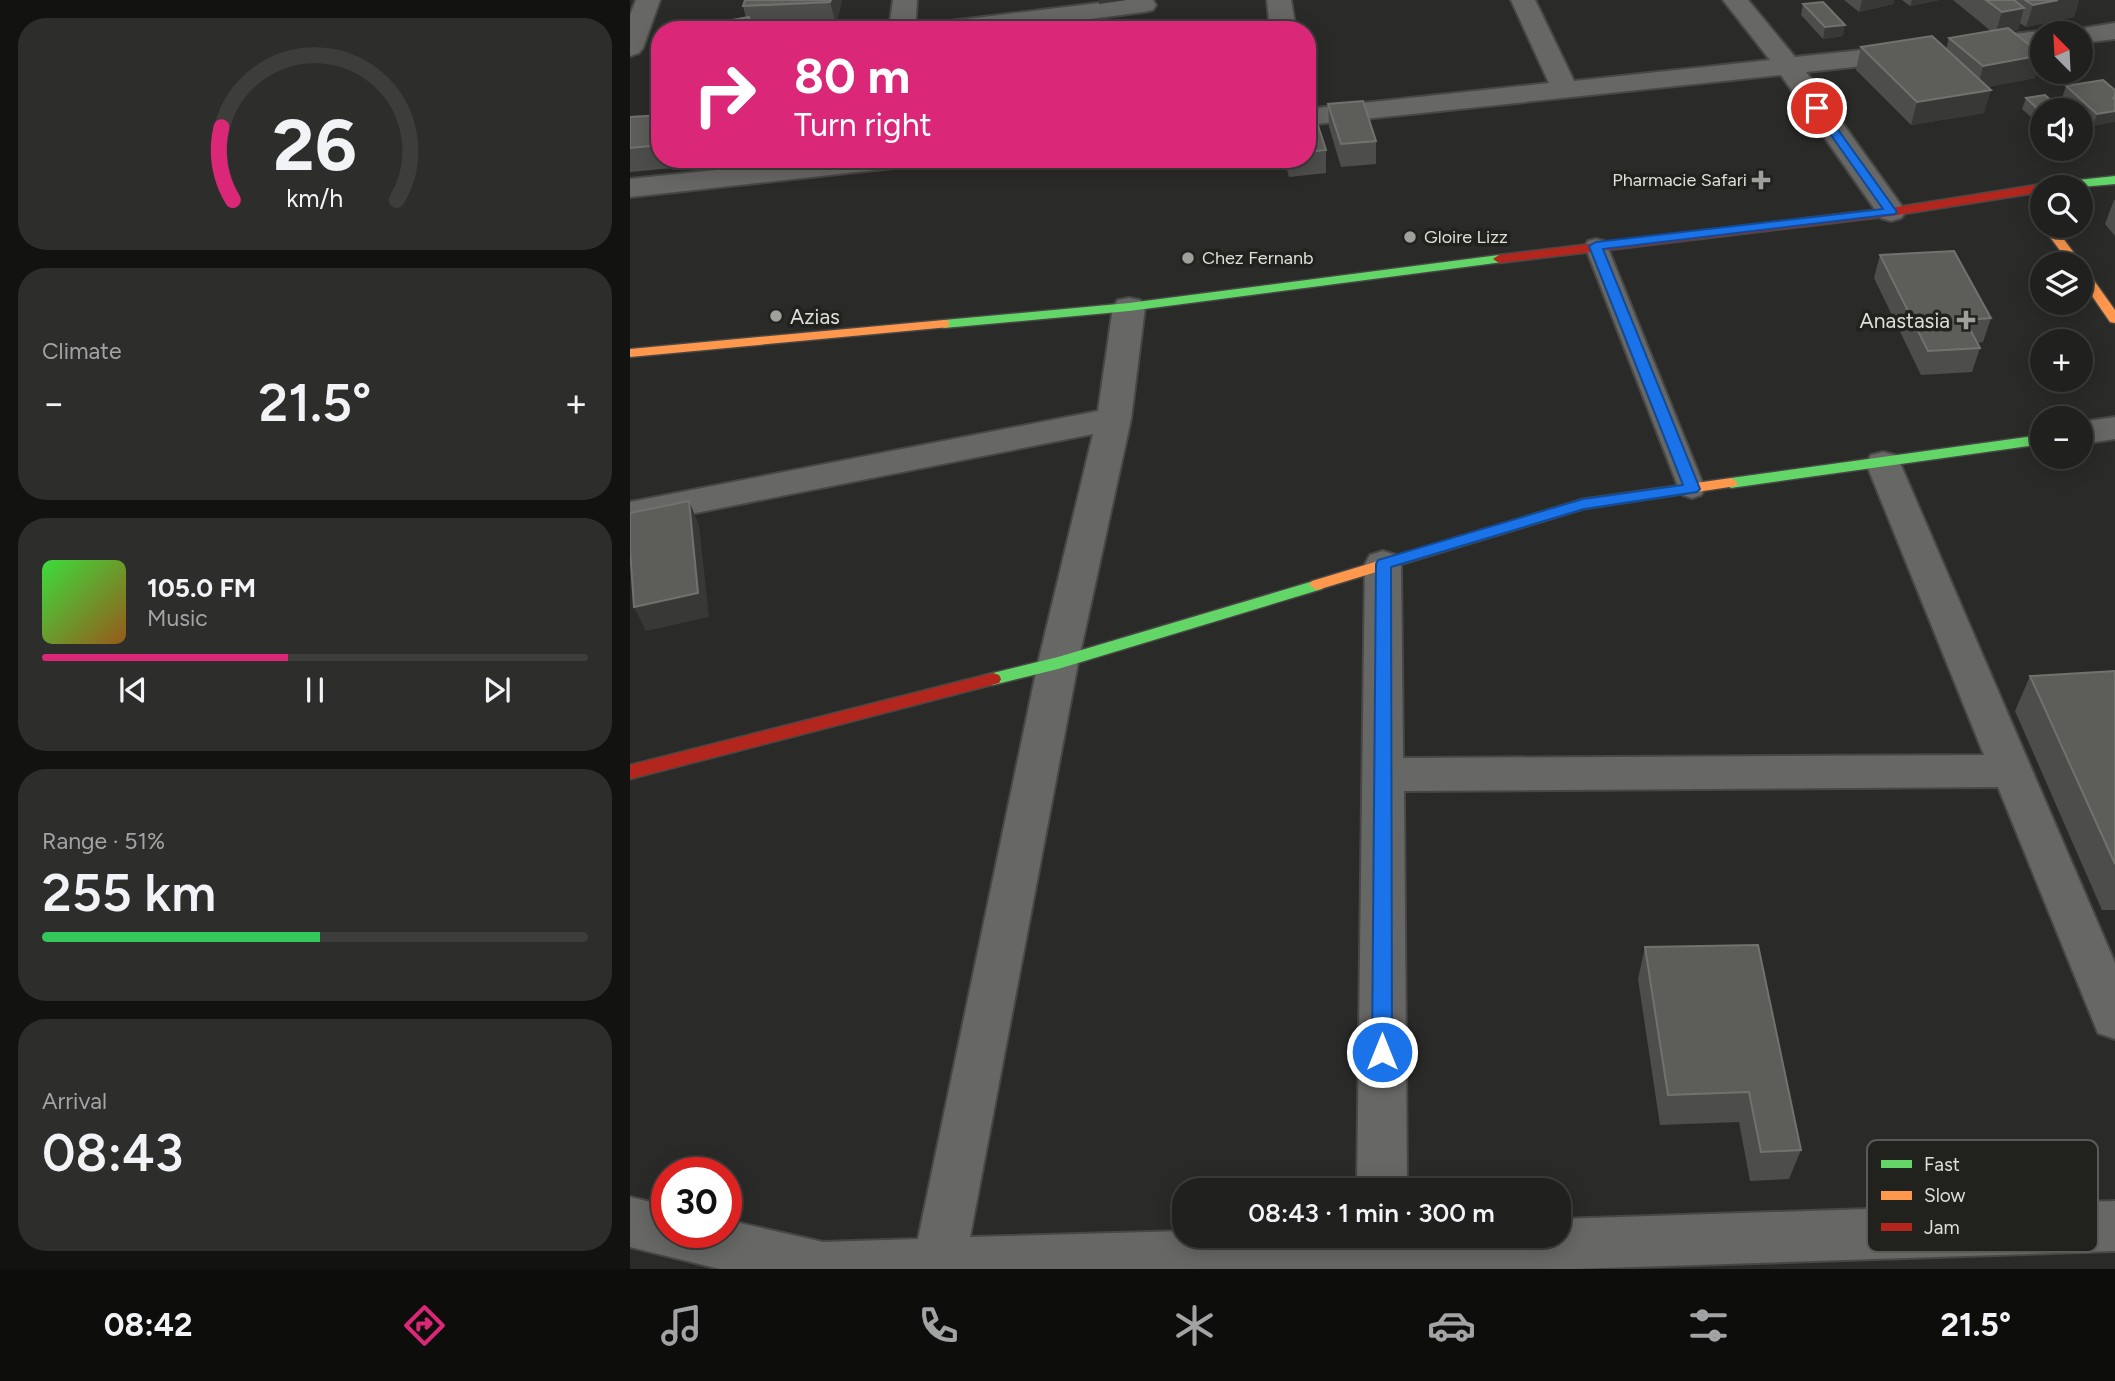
<!DOCTYPE html>
<html lang="en">
<head>
<meta charset="utf-8">
<style>
  body { margin:0; font-family:Figtree,sans-serif; background:#2d2d2b; color:#f1f3f6; height:100vh; display:flex; flex-direction:column; font-size:26px; white-space:nowrap }
  * { box-sizing:border-box; margin:0 }
  p { font-size:23px; color:#a2a3a4 }
  .icon { flex:none; width:38px; height:38px; fill:none; stroke:currentColor; stroke-width:2; stroke-linecap:round; stroke-linejoin:round }
  .map { position:relative; flex:1; overflow:hidden }
  .sheet { display:flex; flex-direction:column; gap:18px; padding:18px; background:#121210; width:630px }
  .sheet>* { flex:none }
  .banner { position:absolute; left:21px; top:21px; width:665px; height:147px; border-radius:28px; box-shadow:0 4px 18px #0003,0 0 0 2px #3d3e3c; background:#db2777; color:#fff; overflow:hidden }
  .needle { width:46px; rotate:336deg }
  .fabs { position:absolute; left:1400px; top:21px; display:grid; gap:14px }
  .fabs a { display:grid; place-items:center; width:63px; height:63px; border-radius:50%; background:#20201e; box-shadow:0 4px 18px #0003,0 0 0 2px #3d3e3c; font-size:35px }
  .speed { position:absolute; left:21px; top:1157px; display:flex; gap:14px; font-size:35px; font-weight:700; text-align:center }
  .speed>* { display:grid; place-content:center; width:91px; height:91px; border-radius:50%; background:#20201e; box-shadow:0 4px 18px #0003,0 0 0 2px #3d3e3c; line-height:1 }
  .speed .limit { border:10px solid #d22; background:#fff; color:#111 }
  .pin { position:absolute; display:grid; place-items:center; width:60px; height:60px; color:#fff; margin:-30px; border:4px solid #fff; border-radius:50%; box-shadow:0 2px 7px #0007 }
  .me { position:absolute; width:77px; margin:-38px; rotate:0deg; stroke-linejoin:round; filter:drop-shadow(0 0 5px #0008) }
  .turn { display:flex; align-items:center; gap:24px; height:147px; padding:0 28px; font-size:32px }
  .turn .icon { width:91px; height:91px; stroke-width:2.5 }
  .turn b { display:block; font-size:49px; line-height:60px }
  .big { font-size:52px; font-weight:600; line-height:1.1 }
  .sheet .widget { flex:1; display:flex; flex-direction:column; justify-content:center; gap:10px; min-width:0; padding:0 24px; border-radius:28px; background:#2d2d2b }
  .sheet .dial { align-items:center; gap:0 }
  .dial svg { height:182px; overflow:visible; fill:none; stroke:#3d3e3c; stroke-width:7; stroke-linecap:round; text-anchor:middle }
  .dial text { fill:#f1f3f6; stroke:none }
  .song { display:flex; align-items:center; gap:21px }
  .cover { width:84px; height:84px; border-radius:10px; background:linear-gradient(135deg,hsl(120 70% 55%),hsl(30 70% 35%)) }
  .played { height:7px; border-radius:4px; background:linear-gradient(90deg,#db2777 45%,#3d3e3c 45%) }
  .keys { display:flex; justify-content:space-around; direction:ltr }
  .heat { display:flex; justify-content:space-between; align-items:center; font-size:38px; direction:ltr }
  .charge { height:10px; border-radius:5px; background:linear-gradient(90deg,#34c759 51%,#3d3e3c 0) }
  .trip { position:absolute; left:542px; top:1178px; width:399px; height:70px; border-radius:28px; background:#20201e; box-shadow:0 4px 18px #0003,0 0 0 2px #3d3e3c; font-weight:600; line-height:70px; text-align:center }
  .tabs { display:flex; height:112px; justify-content:space-around; align-items:center; background:#0d0d0c; color:#a2a3a4 }
  .tabs .icon { width:49px; height:49px }
  .tabs .selected { color:#db2777 }
  .tabs b { font-size:32px; color:#f1f3f6 }
  main { display:flex; flex:1; min-height:0 }
  .map>svg:first-child { display:block }
  .lines { fill:none; stroke-linecap:round; stroke-linejoin:round }
  .lane-casing { stroke:#474846; stroke-width:4 }
  .street-casing { stroke:#474846; stroke-width:4 }
  .fast-casing { stroke:#474846; stroke-width:3 }
  .slow-casing { stroke:#474846; stroke-width:3 }
  .jam-casing { stroke:#474846; stroke-width:3 }
  .lane { fill:#676865; fill-rule:evenodd }
  .street { fill:#676865; fill-rule:evenodd }
  .fast { fill:#63d668; fill-rule:evenodd }
  .slow { fill:#ff974d; fill-rule:evenodd }
  .jam { fill:#b3261e; fill-rule:evenodd }
  .wall { fill:#4d4e4b }
  .shaded-wall { fill:#383936 }
  .building { fill:#5d5e5a; stroke:#71726e; stroke-width:2 }
  .route { fill:#1a73e8; stroke:#114b97; stroke-width:2 }
  .poi-dot { fill:#9fa09c; stroke:#21221d; stroke-width:2.5 }
  .labels { text-anchor:middle; dominant-baseline:central; stroke-width:7; stroke-linejoin:round; paint-order:stroke }
  .far-poi-label { font-size:18px; fill:#dedfdb; stroke:#21221d; text-anchor:start }
  .poi-label { font-size:21px; fill:#dedfdb; stroke:#21221d; text-anchor:start }
  .key { fill:#21221d; stroke:#5a5b56; stroke-width:2 }
  .key-label { font-size:19px; fill:#dedfdb }
</style>
</head>
<body>
<main>
<section class="sheet">
<div class="widget dial"><svg viewBox="0 0 100 80">
<path d="M14 69A42 42 0 1 1 86 69"/>
<path d="M14 69A42 42 0 0 1 9 37" stroke="#db2777"/>
<text x="50" y="56" font-size="32" font-weight="700">26</text>
<text x="50" y="72" font-size="11">km/h</text>
</svg></div>
<div class="widget"><p>Climate</p>
<div class="heat"><a>−</a><b class="big">21.5°</b><a>+</a></div>
</div>
<div class="widget">
<div class="song"><i class="cover"></i><div><b>105.0 FM</b><p>Music</p></div></div>
<div class="played"></div>
<div class="keys"><svg class="icon" aria-label="previous" viewBox="0 0 24 24"><path d="M18 5L8 12l10 7zM5 5v14"/></svg><svg class="icon" aria-label="pause" viewBox="0 0 24 24"><path d="M8 5v14M16 5v14"/></svg><svg class="icon" aria-label="next" viewBox="0 0 24 24"><path d="M6 5l10 7-10 7zM19 5v14"/></svg></div>
</div>
<div class="widget"><p>Range · 51%</p><b class="big">255 km</b><div class="charge"></div></div>
<div class="widget"><p>Arrival</p><b class="big">08:43</b></div>
</section>
<div class="map">
<svg width="1485" height="1269" viewBox="0 0 1485 1269">
  <rect width="100%" height="100%" fill="#2a2b28"/>
  <g class="lines">
    <defs>
      <polygon id="lane" points="966,239 974,241 977,246 1075,489 1071,495 1062,498 1053,495 1049,489 955,246 958,241"/>
      <g id="street">
        <polygon points="6,0 30,0 13,48 9,53 0,56 0,15"/>
        <polygon points="263,0 287,0 285,30 259,30"/>
        <polygon points="494,0 523,0 526,5 523,10 514,12 375,30 299,30 303,25 312,22"/>
        <polygon points="637,0 661,0 666,30 640,30"/>
        <polygon points="881,0 905,0 944,81 1140,60 1093,0 1118,0 1165,57 1281,45 1290,48 1294,53 1290,58 1281,61 1176,72 1276,212 1271,218 1261,221 1251,218 1151,75 677,125 677,109 919,83"/>
        <polygon points="1485,23 1485,39 1451,43 1451,33 1439,33 1442,30"/>
        <polygon points="1412,31 1420,33 1412,33 1412,47 1344,54 1335,51 1331,46 1335,41 1344,38"/>
        <polygon points="190,159 286,159 282,165 272,167 0,197 0,179"/>
        <polygon points="499,298 510,300 515,307 501,419 448,663 340,1237 555,1231 555,1236 929,1236 929,1219 1485,1201 1485,1251 944,1269 90,1269 0,1247 0,1197 37,1206 37,1232 96,1232 96,1220 193,1242 288,1239 408,663 463,434 0,526 0,502 468,411 483,307 488,300"/>
        <polygon points="1485,417 1485,439 1451,444 1451,422"/>
        <polygon points="1253,452 1265,455 1270,463 1485,963 1485,1039 1468,1033 1368,787 774,791 777,1190 727,1190 735,564 740,555 753,551 766,555 771,564 773,758 1354,755 1236,463 1241,455"/>
      </g>
      <g id="fast">
        <polygon points="1485,176 1485,184 1451,187 1415,187 1421,183"/>
        <polygon points="869,255 873,256 873,262 499,311 314,328 308,324 314,320 499,303"/>
        <polygon points="1412,435 1412,444 1101,488 1094,483 1101,478"/>
        <polygon points="687,580 695,585 692,589 428,669 363,685 357,683 355,679 357,675 363,673 428,657"/>
      </g>
      <g id="slow">
        <polygon points="1412,226 1424,226 1452,264 1451,266 1440,264"/>
        <polygon points="1451,267 1455,268 1485,310 1485,323 1480,322 1451,280"/>
        <polygon points="314,320 319,321 319,327 0,357 0,349"/>
        <polygon points="1101,478 1108,483 1106,486 954,509 687,590 679,585 682,581 953,499"/>
      </g>
      <g id="jam">
        <polygon points="1412,184 1417,187 1412,187 1412,192 1261,216 869,263 863,259 869,255 1261,208"/>
        <polygon points="363,673 369,675 371,679 369,683 0,779 0,765"/>
      </g>
    </defs>
    <use href="#lane" class="lane-casing"/>
    <use href="#street" class="street-casing"/>
    <use href="#fast" class="fast-casing"/>
    <use href="#slow" class="slow-casing"/>
    <use href="#jam" class="jam-casing"/>
    <use href="#lane" class="lane"/>
    <use href="#street" class="street"/>
    <use href="#fast" class="fast"/>
    <use href="#slow" class="slow"/>
    <use href="#jam" class="jam"/>
  </g>
  <g class="wall">
    <polygon points="212,0 206,24 122,27 122,30 97,30 116,18 113,6"/>
    <polygon points="1214,0 1264,0 1263,4 1229,12"/>
    <polygon points="1272,0 1309,0 1280,6"/>
    <polygon points="1323,0 1449,0 1444,17 1396,27 1390,23 1388,30 1382,31 1405,78 1357,87 1354,113 1281,125 1226,70 1231,47 1316,49 1319,38 1361,31"/>
    <polygon points="1173,4 1213,36 1193,39 1171,15"/>
    <polygon points="1436,86 1485,90 1463,126 1451,115 1451,110 1446,110 1432,98"/>
    <polygon points="1396,98 1412,110 1412,125 1410,125 1392,109"/>
    <polygon points="698,104 746,141 746,164 711,167 699,127"/>
    <polygon points="677,111 696,150 696,173 659,177 654,159 677,159"/>
    <polygon points="30,115 30,159 77,159 76,165 0,172 0,117"/>
    <polygon points="1484,200 1485,200 1485,236 1475,224"/>
    <polygon points="1250,255 1361,318 1353,342 1347,343 1350,348 1342,372 1291,375 1244,278"/>
    <polygon points="1485,671 1485,910 1472,910 1385,711 1400,676"/>
    <polygon points="1015,947 1171,1150 1159,1179 1120,1181 1109,1122 1030,1125 1008,979"/>
  </g>
  <g class="shaded-wall">
    <polygon points="201,0 212,0 206,24 200,2"/>
    <polygon points="469,0 497,0 469,4"/>
    <polygon points="1232,0 1264,0 1263,4 1229,12"/>
    <polygon points="1282,0 1309,0 1280,6"/>
    <polygon points="1428,0 1449,0 1444,17 1396,27 1403,5"/>
    <polygon points="1394,8 1388,30 1365,34 1372,12"/>
    <polygon points="1215,25 1213,36 1193,39 1195,27"/>
    <polygon points="1412,55 1405,78 1347,89 1353,66"/>
    <polygon points="1361,90 1354,113 1281,125 1287,102"/>
    <polygon points="1485,111 1485,122 1463,126 1467,114"/>
    <polygon points="59,501 69,525 79,617 16,631 4,607"/>
  </g>
  <g class="building">
    <polygon points="115,0 201,0 200,2 113,6"/>
    <polygon points="1356,0 1384,0 1394,8 1372,12"/>
    <polygon points="1395,0 1428,0 1403,5"/>
    <polygon points="1193,2 1215,25 1195,27 1173,4"/>
    <polygon points="119,17 121,30 97,30 96,21"/>
    <polygon points="1378,28 1412,55 1353,66 1319,38"/>
    <polygon points="1302,36 1361,90 1287,102 1231,47"/>
    <polygon points="1473,80 1485,90 1485,97 1483,98 1485,100 1485,111 1467,114 1436,86"/>
    <polygon points="1415,95 1432,110 1412,110 1412,113 1396,98"/>
    <polygon points="733,101 746,141 711,144 698,104"/>
    <polygon points="683,110 696,150 677,152 677,111"/>
    <polygon points="30,115 30,145 0,148 0,117"/>
    <polygon points="1324,251 1361,318 1335,320 1350,348 1298,351 1250,255"/>
    <polygon points="59,501 68,593 4,607 0,549 0,513"/>
    <polygon points="1485,671 1485,864 1400,676"/>
    <polygon points="1128,945 1171,1150 1131,1152 1119,1092 1038,1095 1015,947"/>
  </g>
  <polygon class="route" points="1183,106 1191,106 1267,212 1265,214 973,249 1070,489 1067,492 954,509 761,567 762,1052 759,1058 752,1061 745,1058 742,1052 746,564 748,560 953,499 1053,485 959,246 966,242 1253,209 1182,108"/>
  <g class="poi-dot">
    <path d="M1127.5 169.5h7v7h7v7h-7v7h-7v-7h-7v-7h7z"/>
    <circle cx="780" cy="237" r="7"/>
    <circle cx="558" cy="258" r="7"/>
    <circle cx="146" cy="316" r="7"/>
    <path d="M1332.5 309.5h7v7h7v7h-7v7h-7v-7h-7v-7h7z"/>
  </g>
  <g class="labels">
    <g class="far-poi-label">
      <text x="1117" y="180" text-anchor="end">Pharmacie Safari</text>
      <text x="794" y="237">Gloire Lizz</text>
      <text x="572" y="258">Chez Fernanb</text>
    </g>
    <g class="poi-label">
      <text x="160" y="316">Azias</text>
      <text x="1320" y="320" text-anchor="end">Anastasia</text>
    </g>
  </g>
  <rect x="1237" y="1140" width="231" height="112" rx="10" class="key"/>
  <rect x="1251" y="1160" width="31" height="8" fill="#63d668"/>
  <rect x="1251" y="1191" width="31" height="9" fill="#ff974d"/>
  <rect x="1251" y="1223" width="31" height="8" fill="#b3261e"/>
  <g class="key-label">
    <text x="1294" y="1171">Fast</text>
    <text x="1294" y="1202">Slow</text>
    <text x="1294" y="1234">Jam</text>
  </g>
</svg>
<div class="fabs">
<a><svg class="needle" viewBox="-14 -14 28 28"><path d="M0-13l5 13h-10z" fill="#e53935"/><path d="M0 13l5-13h-10z" fill="#a2a3a4"/></svg></a>
<a><svg class="icon" aria-label="sound" viewBox="0 0 24 24"><path d="M4 9h4l5-4v14l-5-4H4zM17 9q2 3 0 6"/></svg></a>
<a><svg class="icon" aria-label="search" viewBox="0 0 24 24"><circle cx="10" cy="10" r="6"/><path d="M15 15l6 6"/></svg></a>
<a><svg class="icon" aria-label="layers" viewBox="0 0 24 24"><path d="M12 4l9 5-9 5-9-5zM3 14l9 5 9-5"/></svg></a>
<a>+</a>
<a>−</a>
</div>
<div class="speed"><div class="limit">30</div></div>
<div class="pin" style="left:1187px;top:108px;background:#d93025"><svg class="icon" aria-label="arrive" viewBox="0 0 24 24"><path d="M6 21V4h12l-3 4 3 4H6"/></svg></div>
<svg class="me" style="left:752px;top:1052px" viewBox="-20 -20 40 40"><circle r="17" fill="#1a73e8" stroke="#fff" stroke-width="3"/><path d="M0-11L8 9 0 5-8 9z" fill="#fff"/></svg>
<div class="trip">08:43 · 1 min · 300 m</div>
<div class="banner">
<div class="turn"><svg class="icon" aria-label="right" viewBox="0 0 24 24"><path d="M7 20v-9h11M14 6l5 5-5 5"/></svg><div><b>80 m</b>Turn right</div></div>
</div>
</div>
</main>
<nav class="tabs">
<b>08:42</b>
<svg class="icon selected" aria-label="directions" viewBox="0 0 24 24"><path d="M12 3l9 9-9 9-9-9zM9 14v-3h6M13 9l2 2-2 2"/></svg>
<svg class="icon" aria-label="music" viewBox="0 0 24 24"><path d="M9 18V5l10-2v13"/><circle cx="6" cy="18" r="3"/><circle cx="16" cy="16" r="3"/></svg>
<svg class="icon" aria-label="phone" viewBox="0 0 24 24"><path d="M5 4h4l2 5-3 2q2 4 5 5l2-3 5 2v4C11 20 4 13 5 4z"/></svg>
<svg class="icon" aria-label="climate" viewBox="0 0 24 24"><path d="M12 3v18M4 7l16 10M4 17L20 7"/></svg>
<svg class="icon" aria-label="car" viewBox="0 0 24 24"><path d="M5 17H2v-5l4-1 3-4h7l3 4 3 1v5h-3M9 17h6M6 11h13"/><circle cx="7" cy="17" r="2"/><circle cx="17" cy="17" r="2"/></svg>
<svg class="icon" aria-label="filters" viewBox="0 0 24 24"><path d="M4 7h16M4 17h16"/><circle cx="9" cy="7" r="2"/><circle cx="15" cy="17" r="2"/></svg>
<b>21.5°</b>
</nav>
</body>
</html>
